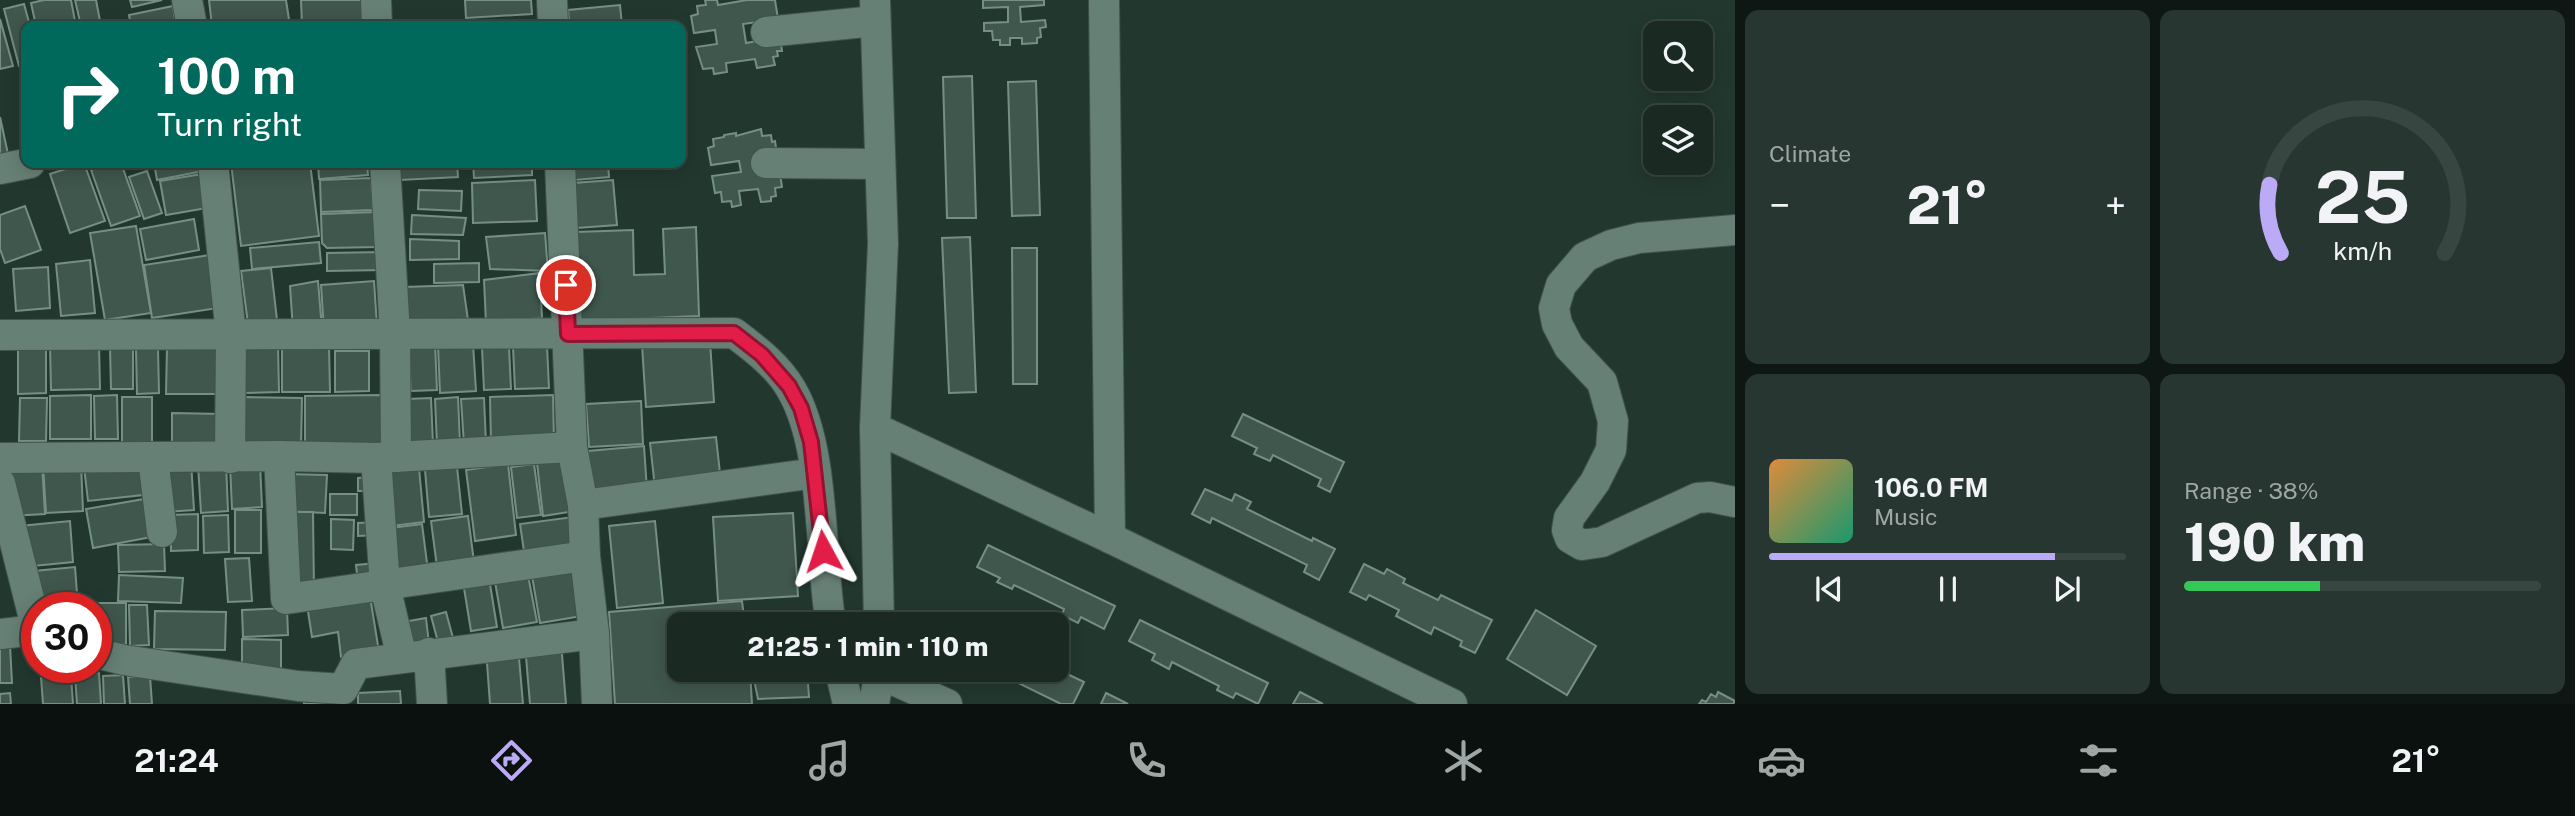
<!DOCTYPE html>
<html lang="en">
<head>
<meta charset="utf-8">
<style>
  body { margin:0; font-family:"Public Sans",sans-serif; background:#273630; color:#f1f3f6; height:100vh; display:flex; flex-direction:column; font-size:26px; white-space:nowrap }
  * { box-sizing:border-box; margin:0 }
  p { font-size:23px; color:#9fa7a6 }
  .icon { flex:none; width:38px; height:38px; fill:none; stroke:currentColor; stroke-width:2; stroke-linecap:round; stroke-linejoin:round }
  .map { position:relative; flex:1; overflow:hidden }
  .side { display:flex; flex-direction:column; gap:10px; padding:10px; background:#0e1713; width:840px }
  .side>* { flex:none }
  .top-card { position:absolute; left:21px; top:21px; width:665px; height:147px; border-radius:14px; box-shadow:0 4px 18px #0003,0 0 0 2px #384641; background:#00695c; color:#fff; overflow:hidden }
  .fabs { position:absolute; left:1643px; top:21px; display:grid; gap:14px }
  .fabs a { display:grid; place-items:center; width:70px; height:70px; border-radius:14px; background:#1a2a23; box-shadow:0 4px 18px #0003,0 0 0 2px #384641; font-size:35px }
  .speed { position:absolute; left:21px; top:592px; display:flex; gap:14px; font-size:35px; font-weight:700; text-align:center }
  .speed>* { display:grid; place-content:center; width:91px; height:91px; border-radius:50%; background:#1a2a23; box-shadow:0 4px 18px #0003,0 0 0 2px #384641; line-height:1 }
  .speed .limit { border:10px solid #d22; background:#fff; color:#111 }
  .pin { position:absolute; display:grid; place-items:center; width:60px; height:60px; color:#fff; margin:-30px; border:4px solid #fff; border-radius:50%; box-shadow:0 2px 7px #0007 }
  .me { position:absolute; width:77px; margin:-38px; rotate:355deg; stroke-linejoin:round; filter:drop-shadow(0 0 5px #0008) }
  .turn { display:flex; align-items:center; gap:24px; height:147px; padding:0 21px; font-size:32px }
  .turn .icon { width:91px; height:91px; stroke-width:2.5 }
  .turn b { display:block; font-size:49px; line-height:60px }
  .big { font-size:52px; font-weight:800; line-height:1.1 }
  .side .tile { flex:1; display:flex; flex-direction:column; justify-content:center; gap:10px; min-width:0; padding:0 24px; border-radius:14px; background:#273630 }
  .side .dial { align-items:center; gap:0 }
  .dial svg { height:182px; overflow:visible; fill:none; stroke:#384641; stroke-width:7; stroke-linecap:round; text-anchor:middle }
  .dial text { fill:#f1f3f6; stroke:none }
  .song { display:flex; align-items:center; gap:21px }
  .cover { width:84px; height:84px; border-radius:10px; background:linear-gradient(135deg,hsl(30 70% 55%),hsl(160 70% 35%)) }
  .played { height:7px; border-radius:4px; background:linear-gradient(90deg,#bbaaf6 80%,#384641 80%) }
  .keys { display:flex; justify-content:space-around; direction:ltr }
  .heat { display:flex; justify-content:space-between; align-items:center; font-size:38px; direction:ltr }
  .charge { height:10px; border-radius:5px; background:linear-gradient(90deg,#34c759 38%,#384641 0) }
  .side .tiles { flex:1; display:grid; gap:10px; grid-template-columns:repeat(2,1fr) }
  .trip { position:absolute; left:667px; top:612px; width:402px; height:70px; border-radius:14px; background:#1a2a23; box-shadow:0 4px 18px #0003,0 0 0 2px #384641; font-weight:800; line-height:70px; text-align:center }
  .menu { display:flex; height:112px; justify-content:space-around; align-items:center; background:#0a110e; color:#9fa7a6 }
  .menu .icon { width:49px; height:49px }
  .menu .on { color:#bbaaf6 }
  .menu b { font-size:32px; color:#f1f3f6 }
  main { display:flex; flex:1; min-height:0 }
  .map>svg:first-child { display:block }
  .building { fill:#40574d; stroke:#768f84; stroke-width:2 }
  .lines { fill:none; stroke-linecap:round; stroke-linejoin:round }
  .minor-casing { stroke:#40534c; stroke-width:32 }
  .minor { stroke:#678075; stroke-width:30 }
  .route-casing { stroke:#92132f; stroke-width:18 }
  .route { stroke:#e11d48; stroke-width:12 }
</style>
</head>
<body>
<main>
<div class="map">
<svg width="1735" height="704" viewBox="0 0 1735 704">
  <rect width="100%" height="100%" fill="#22382f"/>
  <g class="building">
    <polygon points="44,0 71,0 76,26 36,26 31,3"/>
    <polygon points="75,0 96,0 101,26 81,26"/>
    <polygon points="130,0 162,0 132,7"/>
    <polygon points="209,0 286,0 290,26 212,26"/>
    <polygon points="301,0 366,0 367,26 302,26"/>
    <polygon points="465,0 531,0 532,14 466,18"/>
    <polygon points="705,0 717,0 718,5 747,0 775,0 778,19 743,24 746,43 780,37 782,51 777,51 778,56 773,57 775,65 757,68 755,59 726,63 727,72 714,74 713,68 703,69 696,47 717,44 715,30 694,33 691,16 698,14 697,6 706,5"/>
    <polygon points="983,0 1044,0 1044,5 1020,7 1021,22 1045,20 1046,27 1040,28 1041,37 1037,38 1037,43 1022,44 1022,38 1010,38 1010,45 1000,45 1000,40 993,40 992,31 984,31 984,23 1008,22 1008,7 983,8"/>
    <polygon points="24,4 30,26 26,26 26,64 19,66 4,9"/>
    <polygon points="620,5 622,26 570,26 569,22 568,10"/>
    <polygon points="173,6 176,26 131,26 129,15"/>
    <polygon points="0,19 13,66 0,69"/>
    <polygon points="972,76 976,218 947,218 943,77"/>
    <polygon points="1036,81 1040,215 1012,216 1008,82"/>
    <polygon points="0,117 8,154 0,156"/>
    <polygon points="761,129 762,136 771,135 772,142 775,141 782,187 775,188 776,196 771,197 771,201 761,202 758,189 739,191 741,205 732,207 731,201 722,202 721,192 715,193 712,176 741,172 739,161 711,165 708,148 714,146 713,139 724,137 724,135 736,133 736,136"/>
    <polygon points="84,163 105,221 70,233 50,174"/>
    <polygon points="112,163 121,163 140,216 111,226 91,170"/>
    <polygon points="154,163 201,163 203,171 157,180"/>
    <polygon points="231,163 310,163 319,236 241,246"/>
    <polygon points="318,163 367,163 368,175 319,179"/>
    <polygon points="400,163 457,163 458,177 400,180"/>
    <polygon points="473,163 532,163 532,175 474,178"/>
    <polygon points="573,163 608,163 609,177 575,180"/>
    <polygon points="147,171 162,213 144,219 129,177"/>
    <polygon points="202,174 207,208 166,215 160,181"/>
    <polygon points="371,178 373,210 321,212 320,180"/>
    <polygon points="535,180 537,221 473,223 472,183"/>
    <polygon points="613,180 617,225 577,228 573,183"/>
    <polygon points="419,190 462,191 461,211 418,209"/>
    <polygon points="25,206 41,250 5,263 0,249 0,215"/>
    <polygon points="375,212 376,247 327,248 322,243 321,214"/>
    <polygon points="412,215 466,218 463,235 411,234"/>
    <polygon points="194,219 199,250 146,260 140,229"/>
    <polygon points="136,226 151,313 105,320 90,233"/>
    <polygon points="696,227 699,316 579,321 576,232 633,230 634,275 665,274 663,229"/>
    <polygon points="545,233 548,271 490,269 486,237"/>
    <polygon points="970,237 976,392 949,393 942,238"/>
    <polygon points="410,239 459,241 459,259 410,260"/>
    <polygon points="319,242 321,263 252,269 250,248"/>
    <polygon points="1012,248 1037,248 1037,384 1013,384"/>
    <polygon points="383,252 384,270 327,271 327,253"/>
    <polygon points="210,255 218,308 152,318 144,265"/>
    <polygon points="90,260 95,313 61,316 56,264"/>
    <polygon points="479,263 479,282 434,283 434,264"/>
    <polygon points="48,267 50,308 16,311 13,269"/>
    <polygon points="271,268 277,320 248,324 241,271"/>
    <polygon points="540,273 542,318 486,323 484,280"/>
    <polygon points="318,281 322,329 293,330 290,286"/>
    <polygon points="374,281 377,326 324,330 321,285"/>
    <polygon points="463,285 468,320 403,322 404,287"/>
    <polygon points="710,341 714,402 646,407 642,345"/>
    <polygon points="435,343 437,390 411,391 408,345"/>
    <polygon points="99,344 100,389 51,390 50,345"/>
    <polygon points="473,344 476,391 440,393 438,346"/>
    <polygon points="18,345 46,345 46,393 18,394"/>
    <polygon points="243,345 278,345 279,392 243,393"/>
    <polygon points="282,345 329,345 330,392 282,392"/>
    <polygon points="547,346 549,388 515,389 513,347"/>
    <polygon points="110,347 133,347 133,389 111,389"/>
    <polygon points="167,347 226,347 225,394 166,394"/>
    <polygon points="509,347 511,389 484,390 482,348"/>
    <polygon points="158,348 159,393 137,394 136,349"/>
    <polygon points="335,351 369,351 369,391 335,392"/>
    <polygon points="91,395 91,439 50,439 50,396"/>
    <polygon points="117,395 118,439 95,439 94,396"/>
    <polygon points="381,395 381,443 305,444 305,396"/>
    <polygon points="553,395 554,442 491,444 490,397"/>
    <rect x="122" y="397" width="30" height="48"/>
    <polygon points="243,397 302,398 301,446 242,445"/>
    <polygon points="458,397 460,444 437,445 435,399"/>
    <polygon points="20,398 47,398 46,441 19,441"/>
    <polygon points="431,398 433,444 410,445 407,399"/>
    <polygon points="484,398 486,443 464,445 461,399"/>
    <polygon points="641,401 643,444 589,447 586,404"/>
    <polygon points="172,413 222,414 222,446 172,446"/>
    <polygon points="1243,414 1344,462 1330,492 1318,486 1321,479 1273,455 1270,461 1254,454 1257,448 1232,436"/>
    <polygon points="716,437 721,482 655,488 650,443"/>
    <polygon points="644,446 647,490 591,494 588,451"/>
    <polygon points="563,460 569,512 543,516 537,463"/>
    <polygon points="140,461 143,495 88,501 84,467"/>
    <polygon points="191,461 194,510 165,512 162,463"/>
    <polygon points="42,463 45,514 10,516 7,465"/>
    <polygon points="81,463 83,511 46,513 43,465"/>
    <polygon points="226,463 228,511 201,513 198,465"/>
    <polygon points="260,463 262,507 232,509 230,465"/>
    <polygon points="508,464 516,535 475,541 466,470"/>
    <polygon points="534,464 541,515 517,518 511,467"/>
    <polygon points="457,467 462,514 429,517 425,470"/>
    <polygon points="419,468 424,522 392,526 386,471"/>
    <polygon points="285,474 327,475 325,513 283,511"/>
    <polygon points="373,477 373,491 358,491 358,478"/>
    <polygon points="1205,489 1232,501 1235,494 1251,502 1247,509 1312,541 1313,538 1335,549 1319,580 1304,572 1307,565 1212,518 1210,523 1192,514"/>
    <rect x="330" y="494" width="27" height="21"/>
    <polygon points="150,498 157,536 93,548 86,509"/>
    <rect x="235" y="510" width="26" height="43"/>
    <polygon points="288,512 313,512 314,591 289,591"/>
    <polygon points="793,513 798,596 718,601 713,517"/>
    <polygon points="198,514 198,550 171,551 170,515"/>
    <polygon points="228,515 229,552 204,553 203,516"/>
    <polygon points="468,516 474,562 437,567 431,521"/>
    <polygon points="573,517 578,550 525,558 520,524"/>
    <polygon points="331,519 354,520 353,550 331,549"/>
    <polygon points="70,521 73,562 23,567 20,526"/>
    <polygon points="655,521 663,603 617,608 609,526"/>
    <polygon points="378,522 378,535 358,536 358,523"/>
    <polygon points="422,524 428,571 396,575 390,528"/>
    <polygon points="164,544 165,571 119,572 118,545"/>
    <polygon points="988,545 1115,606 1104,629 1081,617 1078,623 1062,615 1064,609 1014,585 1012,589 997,582 1000,578 977,567"/>
    <polygon points="249,558 252,601 228,602 225,559"/>
    <polygon points="378,563 358,584 356,565"/>
    <polygon points="573,563 582,616 540,623 531,570"/>
    <polygon points="1364,564 1384,574 1387,569 1405,579 1403,583 1438,600 1441,595 1492,620 1475,653 1460,646 1462,641 1434,627 1431,634 1396,616 1399,610 1369,595 1366,600 1350,592"/>
    <polygon points="75,567 78,606 37,607 34,571"/>
    <polygon points="527,570 537,622 503,628 494,576"/>
    <polygon points="119,575 183,578 181,603 118,601"/>
    <polygon points="489,578 497,627 471,631 463,582"/>
    <polygon points="370,596 379,652 341,657 338,632 312,637 307,605"/>
    <polygon points="742,601 745,625 679,625 679,670 750,670 752,704 615,704 609,612"/>
    <polygon points="92,603 126,603 126,644 96,645 96,607 92,607"/>
    <polygon points="129,605 147,605 149,645 130,646"/>
    <polygon points="287,608 288,635 243,637 242,610"/>
    <polygon points="1536,610 1596,646 1567,695 1507,659"/>
    <polygon points="155,611 226,612 225,650 154,649"/>
    <polygon points="446,612 453,638 438,642 431,616"/>
    <polygon points="802,615 803,625 761,625 760,619"/>
    <polygon points="952,617 968,625 948,625"/>
    <polygon points="426,618 429,644 406,647 403,622"/>
    <polygon points="1140,620 1268,683 1258,704 1236,693 1233,698 1217,690 1219,686 1172,662 1169,669 1152,660 1155,654 1129,641"/>
    <polygon points="242,639 281,640 281,676 242,675"/>
    <polygon points="561,642 566,704 530,704 525,645"/>
    <polygon points="10,645 12,683 0,683 0,646"/>
    <polygon points="518,646 523,704 490,704 486,649"/>
    <polygon points="1057,669 1084,682 1073,704 1061,704 992,670"/>
    <polygon points="752,670 807,670 809,697 758,699"/>
    <polygon points="99,673 101,704 77,704 75,675"/>
    <polygon points="123,675 125,704 104,704 103,676"/>
    <polygon points="71,676 73,704 43,704 41,677"/>
    <polygon points="150,676 152,704 130,704 128,677"/>
    <polygon points="400,691 401,704 358,704 358,693"/>
    <polygon points="1300,692 1323,704 1293,704"/>
    <polygon points="1718,692 1735,701 1733,704 1699,704 1702,700 1706,702 1711,694 1716,697"/>
    <polygon points="10,693 11,704 0,704 0,694"/>
    <polygon points="1106,693 1128,704 1101,704"/>
    <polygon points="304,699 342,701 342,704 304,704"/>
  </g>
  <g class="lines">
    <defs>
      <g id="minor">
        <polyline points="187,0 192,26"/>
        <polyline points="376,0 377,26"/>
        <polyline points="552,0 553,26"/>
        <polyline points="875,0 883,243 875,428 879,625"/>
        <polyline points="1104,0 1110,538"/>
        <polyline points="766,32 875,21"/>
        <polyline points="213,163 231,335 230,458"/>
        <polyline points="385,163 395,334 396,457"/>
        <polyline points="560,163 572,447 583,505 585,556 594,634 597,704"/>
        <polyline points="766,163 880,164"/>
        <polyline points="0,169 30,163"/>
        <polyline points="1735,230 1639,238 1611,245 1585,257 1561,285 1554,308 1557,324 1569,347 1602,382 1613,421 1611,450 1595,482 1569,518 1567,530 1570,538 1582,545 1602,542 1697,498 1710,497 1735,502"/>
        <path d="M0 335 734 333C755 349 778 366 791 389 826 448 819 555 831 625"/>
        <polyline points="875,428 1110,538 1452,704"/>
        <polyline points="279,456 286,599 585,556"/>
        <polyline points="0,458 279,456 376,458 572,447"/>
        <polyline points="153,458 162,532"/>
        <polyline points="376,458 385,586 402,658"/>
        <polyline points="0,483 37,630"/>
        <polyline points="583,505 816,473"/>
        <polyline points="0,634 36,630"/>
        <polyline points="96,653 124,660 298,686 343,689 356,664 594,634"/>
        <polyline points="429,653 432,704"/>
        <polyline points="840,670 848,704"/>
        <polyline points="880,674 947,704"/>
        <polyline points="874,704 880,670"/>
      </g>
    </defs>
    <use href="#minor" class="minor-casing"/>
    <use href="#minor" class="minor"/>
  </g>
  <g class="lines">
    <defs>
      <polyline id="route" points="566,285 568,334 734,333 762,355 789,386 801,408 811,442 823,551"/>
    </defs>
    <use href="#route" class="route-casing"/>
    <use href="#route" class="route"/>
  </g>
</svg>
<div class="fabs">
<a><svg class="icon" aria-label="search" viewBox="0 0 24 24"><circle cx="10" cy="10" r="6"/><path d="M15 15l6 6"/></svg></a>
<a><svg class="icon" aria-label="layers" viewBox="0 0 24 24"><path d="M12 4l9 5-9 5-9-5zM3 14l9 5 9-5"/></svg></a>
</div>
<div class="speed"><div class="limit">30</div></div>
<div class="pin" style="left:566px;top:285px;background:#d93025"><svg class="icon" aria-label="arrive" viewBox="0 0 24 24"><path d="M6 21V4h12l-3 4 3 4H6"/></svg></div>
<svg class="me" style="left:823px;top:551px" viewBox="-20 -20 40 40"><path d="M0-17L14 15 0 8-14 15z" fill="#e11d48" stroke="#fff" stroke-width="4"/></svg>
<div class="trip">21:25 · 1 min · 110 m</div>
<div class="top-card">
<div class="turn"><svg class="icon" aria-label="right" viewBox="0 0 24 24"><path d="M7 20v-9h11M14 6l5 5-5 5"/></svg><div><b>100 m</b>Turn right</div></div>
</div>
</div>
<section class="side">
<div class="tiles">
<div class="tile"><p>Climate</p>
<div class="heat"><a>−</a><b class="big">21°</b><a>+</a></div>
</div>
<div class="tile dial"><svg viewBox="0 0 100 80">
<path d="M14 69A42 42 0 1 1 86 69"/>
<path d="M14 69A42 42 0 0 1 9 39" stroke="#bbaaf6"/>
<text x="50" y="56" font-size="32" font-weight="700">25</text>
<text x="50" y="72" font-size="11">km/h</text>
</svg></div>
<div class="tile">
<div class="song"><i class="cover"></i><div><b>106.0 FM</b><p>Music</p></div></div>
<div class="played"></div>
<div class="keys"><svg class="icon" aria-label="previous" viewBox="0 0 24 24"><path d="M18 5L8 12l10 7zM5 5v14"/></svg><svg class="icon" aria-label="pause" viewBox="0 0 24 24"><path d="M8 5v14M16 5v14"/></svg><svg class="icon" aria-label="next" viewBox="0 0 24 24"><path d="M6 5l10 7-10 7zM19 5v14"/></svg></div>
</div>
<div class="tile"><p>Range · 38%</p><b class="big">190 km</b><div class="charge"></div></div>
</div>
</section>
</main>
<nav class="menu">
<b>21:24</b>
<svg class="icon on" aria-label="directions" viewBox="0 0 24 24"><path d="M12 3l9 9-9 9-9-9zM9 14v-3h6M13 9l2 2-2 2"/></svg>
<svg class="icon" aria-label="music" viewBox="0 0 24 24"><path d="M9 18V5l10-2v13"/><circle cx="6" cy="18" r="3"/><circle cx="16" cy="16" r="3"/></svg>
<svg class="icon" aria-label="phone" viewBox="0 0 24 24"><path d="M5 4h4l2 5-3 2q2 4 5 5l2-3 5 2v4C11 20 4 13 5 4z"/></svg>
<svg class="icon" aria-label="climate" viewBox="0 0 24 24"><path d="M12 3v18M4 7l16 10M4 17L20 7"/></svg>
<svg class="icon" aria-label="car" viewBox="0 0 24 24"><path d="M5 17H2v-5l4-1 3-4h7l3 4 3 1v5h-3M9 17h6M6 11h13"/><circle cx="7" cy="17" r="2"/><circle cx="17" cy="17" r="2"/></svg>
<svg class="icon" aria-label="filters" viewBox="0 0 24 24"><path d="M4 7h16M4 17h16"/><circle cx="9" cy="7" r="2"/><circle cx="15" cy="17" r="2"/></svg>
<b>21°</b>
</nav>
</body>
</html>
